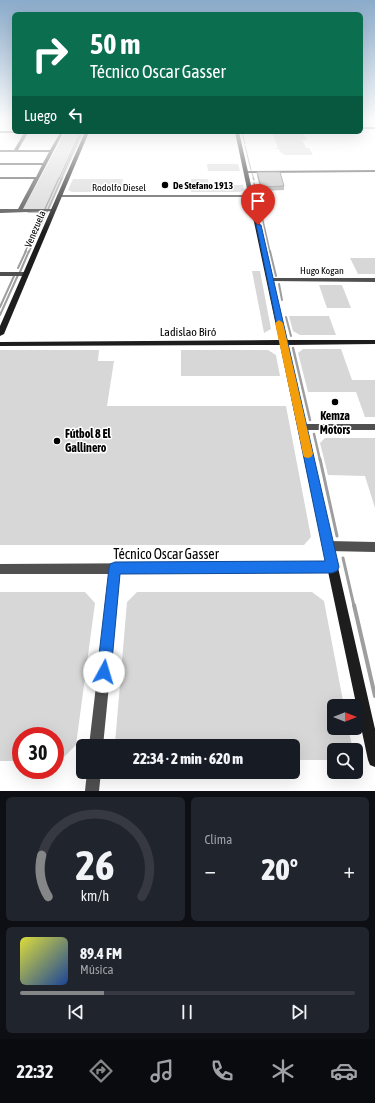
<!DOCTYPE html>
<html lang="es">
<head>
<meta charset="utf-8">
<style>
  body { margin:0; font-family:"Asap Condensed",sans-serif; background:#20242c; color:#f1f3f6; height:100vh; display:flex; flex-direction:column; font-size:15px; white-space:nowrap }
  * { box-sizing:border-box; margin:0 }
  p { font-size:13px; color:#9ea1a6 }
  .icon { flex:none; width:22px; height:22px; fill:none; stroke:currentColor; stroke-width:2; stroke-linecap:round; stroke-linejoin:round }
  .map { position:relative; height:791px; overflow:hidden }
  .sheet { display:flex; flex-direction:column; gap:6px; padding:6px; background:#0d0f14; flex:1 }
  .sheet>* { flex:none }
  .top-card { position:absolute; left:12px; top:12px; width:351px; height:122px; border-radius:6px; box-shadow:0 4px 16px #0002; background:#0b6e4f; color:#fff; overflow:hidden }
  .needle { width:26px; rotate:90deg }
  .fabs { position:absolute; left:327px; top:699px; display:grid; gap:8px }
  .fabs a { display:grid; place-items:center; width:36px; height:36px; border-radius:6px; background:#171b24; box-shadow:0 4px 16px #0002; font-size:20px }
  .speed { position:absolute; left:12px; top:727px; display:flex; gap:8px; font-size:20px; font-weight:700; text-align:center }
  .speed>* { display:grid; place-content:center; width:52px; height:52px; border-radius:50%; background:#171b24; box-shadow:0 4px 16px #0002; line-height:1 }
  .speed .limit { border:6px solid #d22; background:#fff; color:#111 }
  .pin { position:absolute; display:grid; place-items:center; width:34px; height:34px; color:#fff; margin:-41px -17px; border-radius:50% 50% 50% 0; rotate:-45deg; box-shadow:0 0 4px #0007 }
  .pin .icon { rotate:45deg }
  .me { position:absolute; width:44px; margin:-22px; rotate:6deg; stroke-linejoin:round; filter:drop-shadow(0 0 3px #0008) }
  .turn { display:flex; align-items:center; gap:14px; height:84px; padding:0 12px; font-size:18px }
  .turn .icon { width:52px; height:52px; stroke-width:2.5 }
  .turn b { display:block; font-size:28px; line-height:34px }
  .then { display:flex; align-items:center; height:38px; padding:0 12px; background:#0003; gap:8px; font-size:15px }
  .big { font-size:30px; font-weight:800; line-height:1.1 }
  .sheet .card { flex:1; display:flex; flex-direction:column; justify-content:center; gap:6px; min-width:0; padding:0 14px; border-radius:6px; background:#20242c }
  .sheet .dial { align-items:center; gap:0 }
  .dial svg { height:104px; overflow:visible; fill:none; stroke:#363941; stroke-width:7; stroke-linecap:round; text-anchor:middle }
  .dial text { fill:#f1f3f6; stroke:none }
  .song { display:flex; align-items:center; gap:12px }
  .cover { width:48px; height:48px; border-radius:6px; background:linear-gradient(135deg,hsl(60 70% 55%),hsl(220 70% 35%)) }
  .played { height:4px; border-radius:2px; background:linear-gradient(90deg,#858687 25%,#363941 25%) }
  .keys { display:flex; justify-content:space-around; direction:ltr }
  .heat { display:flex; justify-content:space-between; align-items:center; font-size:22px; direction:ltr }
  .sheet .tiles { flex:1; display:grid; gap:6px; grid-template-columns:1fr 1fr }
  .card:last-child { grid-column:span 2 }
  .trip { position:absolute; left:76px; top:739px; width:224px; height:40px; border-radius:6px; background:#171b24; box-shadow:0 4px 16px #0002; font-weight:800; line-height:40px; text-align:center }
  .menu { display:flex; height:64px; justify-content:space-around; align-items:center; background:#090b0e; color:#9ea1a6 }
  .menu .icon { width:28px; height:28px }
  .menu .active { color:#858687 }
  .menu b { font-size:18px; color:#f1f3f6 }
  .map>svg:first-child { display:block }
  .green { fill:#d7d7d7 }
  .lines { fill:none; stroke-linecap:round; stroke-linejoin:round }
  .stream-far5 { stroke:#9e9e9e; stroke-width:1 }
  .stream-far4 { stroke:#9e9e9e; stroke-width:1.5 }
  .stream-far3 { stroke:#9e9e9e; stroke-width:2 }
  .stream-far2 { stroke:#9e9e9e; stroke-width:2.5 }
  .stream-far1 { stroke:#9e9e9e; stroke-width:3 }
  .stream { stroke:#9e9e9e; stroke-width:4 }
  .street { fill:#505050; fill-rule:evenodd }
  .secondary { fill:#1d1d1d; fill-rule:evenodd }
  .wall { fill:#a5a5a5 }
  .building { fill:#c0c0c0; stroke:#868686 }
  .route { fill:#1a73e8; stroke:#114b97 }
  .slow { fill:#f59e0b }
  .poi-dot { fill:#000; stroke:#fff; stroke-width:1.5 }
  .labels { text-anchor:middle; dominant-baseline:central; stroke-width:3; stroke-linejoin:round; paint-order:stroke }
  .far-poi-label { font-size:10px; font-weight:bold; fill:#000; stroke:#fff; text-anchor:start }
  .far-street-label { font-size:10px; fill:#000; stroke:#fff }
  .street-label { font-size:12px; fill:#000; stroke:#fff }
  .poi-label { font-size:12px; font-weight:bold; fill:#000; stroke:#fff }
  .near-street-label { font-size:14px; fill:#000; stroke:#fff }
</style>
</head>
<body>
<div class="map">
<svg width="375" height="791" viewBox="0 0 375 791">
  <rect width="100%" height="100%" fill="#fff"/>
  <g class="green">
    <polygon points="72,132 84,132 49,211 22,211 64,134"/>
    <polygon points="272,132 303,132 307,140 302,140 306,148 309,148 313,155 285,155 280,152 279,149 273,149 278,148"/>
    <polygon points="207,164 238,164 240,171 208,171"/>
    <polygon points="73,179 123,179 121,192 72,192 68,190"/>
    <polygon points="191,179 208,179 209,185 243,185 244,190 240,192 191,192"/>
    <polygon points="350,258 375,258 375,274 358,274"/>
    <polygon points="252,271 260,271 271,329 264,333"/>
    <polygon points="319,285 342,285 351,308 327,308"/>
    <polygon points="289,316 329,316 336,335 300,335 293,331"/>
    <polygon points="303,349 341,349 352,380 375,380 375,417 365,417 356,392 308,392 298,353"/>
    <polygon points="0,350 99,350 98,361 114,361 107,406 286,406 311,537 304,545 0,545"/>
    <polygon points="181,350 268,350 276,355 280,376 181,376"/>
    <polygon points="325,438 375,438 375,508 365,476 328,475 320,443"/>
    <polygon points="0,592 85,592 95,603 76,745 60,761 55,761 55,736 21,736 21,761 0,761"/>
    <polygon points="137,592 312,592 324,601 344,706 334,706 334,728 348,728 352,745 349,750 334,750 334,760 293,760 293,746 117,746 115,743 127,602"/>
  </g>
  <g class="lines">
    <g class="stream-far5">
      <polyline points="242,132 245,144"/>
      <polyline points="245,146 247,153"/>
      <polyline points="247,154 251,170"/>
      <polyline points="252,173 254,179"/>
      <polyline points="59,179 79,135 74,132"/>
      <polyline points="61,179 82,132"/>
    </g>
    <g class="stream-far4">
      <polyline points="253,178 254,180"/>
      <polyline points="254,183 255,186"/>
      <polyline points="256,189 257,196"/>
      <polyline points="258,198 260,209"/>
      <polyline points="45,209 59,178"/>
      <polyline points="28,212 44,212"/>
      <polyline points="261,212 270,252"/>
      <polyline points="25,252 44,211"/>
      <polyline points="29,252 62,178"/>
    </g>
    <g class="stream-far3">
      <polyline points="270,251 276,276"/>
      <polyline points="18,268 26,251"/>
      <polyline points="20,272 29,251"/>
      <polyline points="279,284 282,300"/>
      <polyline points="0,307 14,276"/>
      <polyline points="0,315 18,275"/>
      <polyline points="286,317 291,336"/>
    </g>
    <g class="stream-far2">
      <polyline points="293,348 310,420"/>
      <polyline points="314,434 320,460"/>
    </g>
    <g class="stream-far1">
      <polyline points="320,459 337,536"/>
      <polyline points="343,558 354,606"/>
    </g>
    <polyline class="stream" points="354,605 375,696"/>
    <g class="street">
      <polygon points="0,121 4,121 0,124"/>
      <rect x="361" y="127" width="14" height="2"/>
      <path d="M0 131 73 132 63 133 23 209H55V211L0 213V209H18L34 179H0V177H36L42 165H0V163H43L49 152H0V150H14L24 133H0ZM28 133H60L50 150H18Z"/>
      <polygon points="87,132 237,132 239,133 237,134 87,134 85,133"/>
      <polygon points="375,170 375,172 246,173 244,172 246,171"/>
      <polygon points="57,195 251,195 253,196 251,197 59,197 57,196"/>
      <polygon points="0,272 26,272 29,274 26,276 0,276"/>
      <polygon points="270,278 375,278 375,282 268,281 267,280"/>
      <polygon points="302,424 375,424 375,430 302,430 299,429 298,427 299,425"/>
      <polygon points="328,541 375,542 375,552 328,551 324,550 323,546 324,542"/>
      <polygon points="333,562 337,563 338,567 337,571 333,572 120,574 103,746 89,746 109,574 0,574 0,564"/>
      <polygon points="87,772 101,772 99,791 85,791"/>
    </g>
    <g class="secondary">
      <polygon points="85,132 89,132 4,334 0,336 0,326"/>
      <polygon points="235,132 239,132 286,340 375,340 375,344 287,345 375,729 375,767 370,765 368,760 280,345 0,346 0,342 279,340"/>
    </g>
  </g>
  <polygon class="wall" points="257,172 284,186 284,190 261,191 257,176"/>
  <polygon class="building" points="257,172 280,172 284,186 261,187"/>
  <linearGradient id="sky" x2="0" y2="1"><stop stop-color="#8aabca"/><stop offset="0.52" stop-color="#fff"/><stop offset="1" stop-color="#fff" stop-opacity="0"/></linearGradient>
  <rect width="375" height="232" fill="url(#sky)"/>
  <polygon class="route" points="256,224 261,225 339,567 337,571 332,573 120,574 111,672 109,677 104,679 99,677 97,672 109,568 110,564 115,562 325,561"/>
  <polygon class="slow" points="279,320 283,323 313,454 311,457 308,458 304,457 303,454 275,323"/>
  <g class="poi-dot">
    <circle cx="165" cy="185" r="4"/>
    <circle cx="335" cy="402" r="4"/>
    <circle cx="57" cy="441" r="4"/>
  </g>
  <g class="labels">
    <g class="far-poi-label">
      <text x="173" y="185">De Stefano 1913</text>
    </g>
    <g class="far-street-label">
      <text x="119" y="187">Rodolfo Diesel</text>
      <text transform="translate(35 229) rotate(-67)">Venezuela</text>
      <text x="322" y="270">Hugo Kogan</text>
    </g>
    <g class="street-label">
      <text x="188" y="332">Ladislao Biró</text>
    </g>
    <g class="poi-label">
      <text x="335" y="416">Kemza<tspan x="335" dy="14">Motors</tspan></text>
      <text x="65" y="434" text-anchor="start">Fútbol 8 El<tspan x="65" dy="14">Gallinero</tspan></text>
    </g>
    <g class="near-street-label">
      <text x="166" y="554">Técnico Oscar Gasser</text>
    </g>
  </g>
</svg>
<div class="fabs">
<a><svg class="needle" viewBox="-14 -14 28 28"><path d="M0-13l5 13h-10z" fill="#e53935"/><path d="M0 13l5-13h-10z" fill="#9ea1a6"/></svg></a>
<a><svg class="icon" aria-label="search" viewBox="0 0 24 24"><circle cx="10" cy="10" r="6"/><path d="M15 15l6 6"/></svg></a>
</div>
<div class="speed"><div class="limit">30</div></div>
<div class="pin" style="left:258px;top:225px;background:#d93025"><svg class="icon" aria-label="arrive" viewBox="0 0 24 24"><path d="M6 21V4h12l-3 4 3 4H6"/></svg></div>
<svg class="me" style="left:104px;top:672px" viewBox="-20 -20 40 40"><circle r="19" fill="#fff"/><path d="M0-13L10 11 0 6-10 11z" fill="#1a73e8"/></svg>
<div class="trip">22:34 · 2 min · 620 m</div>
<div class="top-card">
<div class="turn"><svg class="icon" aria-label="right" viewBox="0 0 24 24"><path d="M7 20v-9h11M14 6l5 5-5 5"/></svg><div><b>50 m</b>Técnico Oscar Gasser</div></div>
<div class="then">Luego<svg class="icon" aria-label="left" viewBox="0 0 24 24"><path d="M17 20v-9H6M10 6l-5 5 5 5"/></svg></div>
</div>
</div>
<section class="sheet">
<div class="tiles">
<div class="card dial"><svg viewBox="0 0 100 80">
<path d="M14 69A42 42 0 1 1 86 69"/>
<path d="M14 69A42 42 0 0 1 9 37" stroke="#858687"/>
<text x="50" y="56" font-size="32" font-weight="700">26</text>
<text x="50" y="72" font-size="11">km/h</text>
</svg></div>
<div class="card"><p>Clima</p>
<div class="heat"><a>−</a><b class="big">20°</b><a>+</a></div>
</div>
<div class="card">
<div class="song"><i class="cover"></i><div><b>89.4 FM</b><p>Música</p></div></div>
<div class="played"></div>
<div class="keys"><svg class="icon" aria-label="previous" viewBox="0 0 24 24"><path d="M18 5L8 12l10 7zM5 5v14"/></svg><svg class="icon" aria-label="pause" viewBox="0 0 24 24"><path d="M8 5v14M16 5v14"/></svg><svg class="icon" aria-label="next" viewBox="0 0 24 24"><path d="M6 5l10 7-10 7zM19 5v14"/></svg></div>
</div>
</div>
</section>
<nav class="menu">
<b>22:32</b>
<svg class="icon active" aria-label="directions" viewBox="0 0 24 24"><path d="M12 3l9 9-9 9-9-9zM9 14v-3h6M13 9l2 2-2 2"/></svg>
<svg class="icon" aria-label="music" viewBox="0 0 24 24"><path d="M9 18V5l10-2v13"/><circle cx="6" cy="18" r="3"/><circle cx="16" cy="16" r="3"/></svg>
<svg class="icon" aria-label="phone" viewBox="0 0 24 24"><path d="M5 4h4l2 5-3 2q2 4 5 5l2-3 5 2v4C11 20 4 13 5 4z"/></svg>
<svg class="icon" aria-label="climate" viewBox="0 0 24 24"><path d="M12 3v18M4 7l16 10M4 17L20 7"/></svg>
<svg class="icon" aria-label="car" viewBox="0 0 24 24"><path d="M5 17H2v-5l4-1 3-4h7l3 4 3 1v5h-3M9 17h6M6 11h13"/><circle cx="7" cy="17" r="2"/><circle cx="17" cy="17" r="2"/></svg>
</nav>
</body>
</html>
